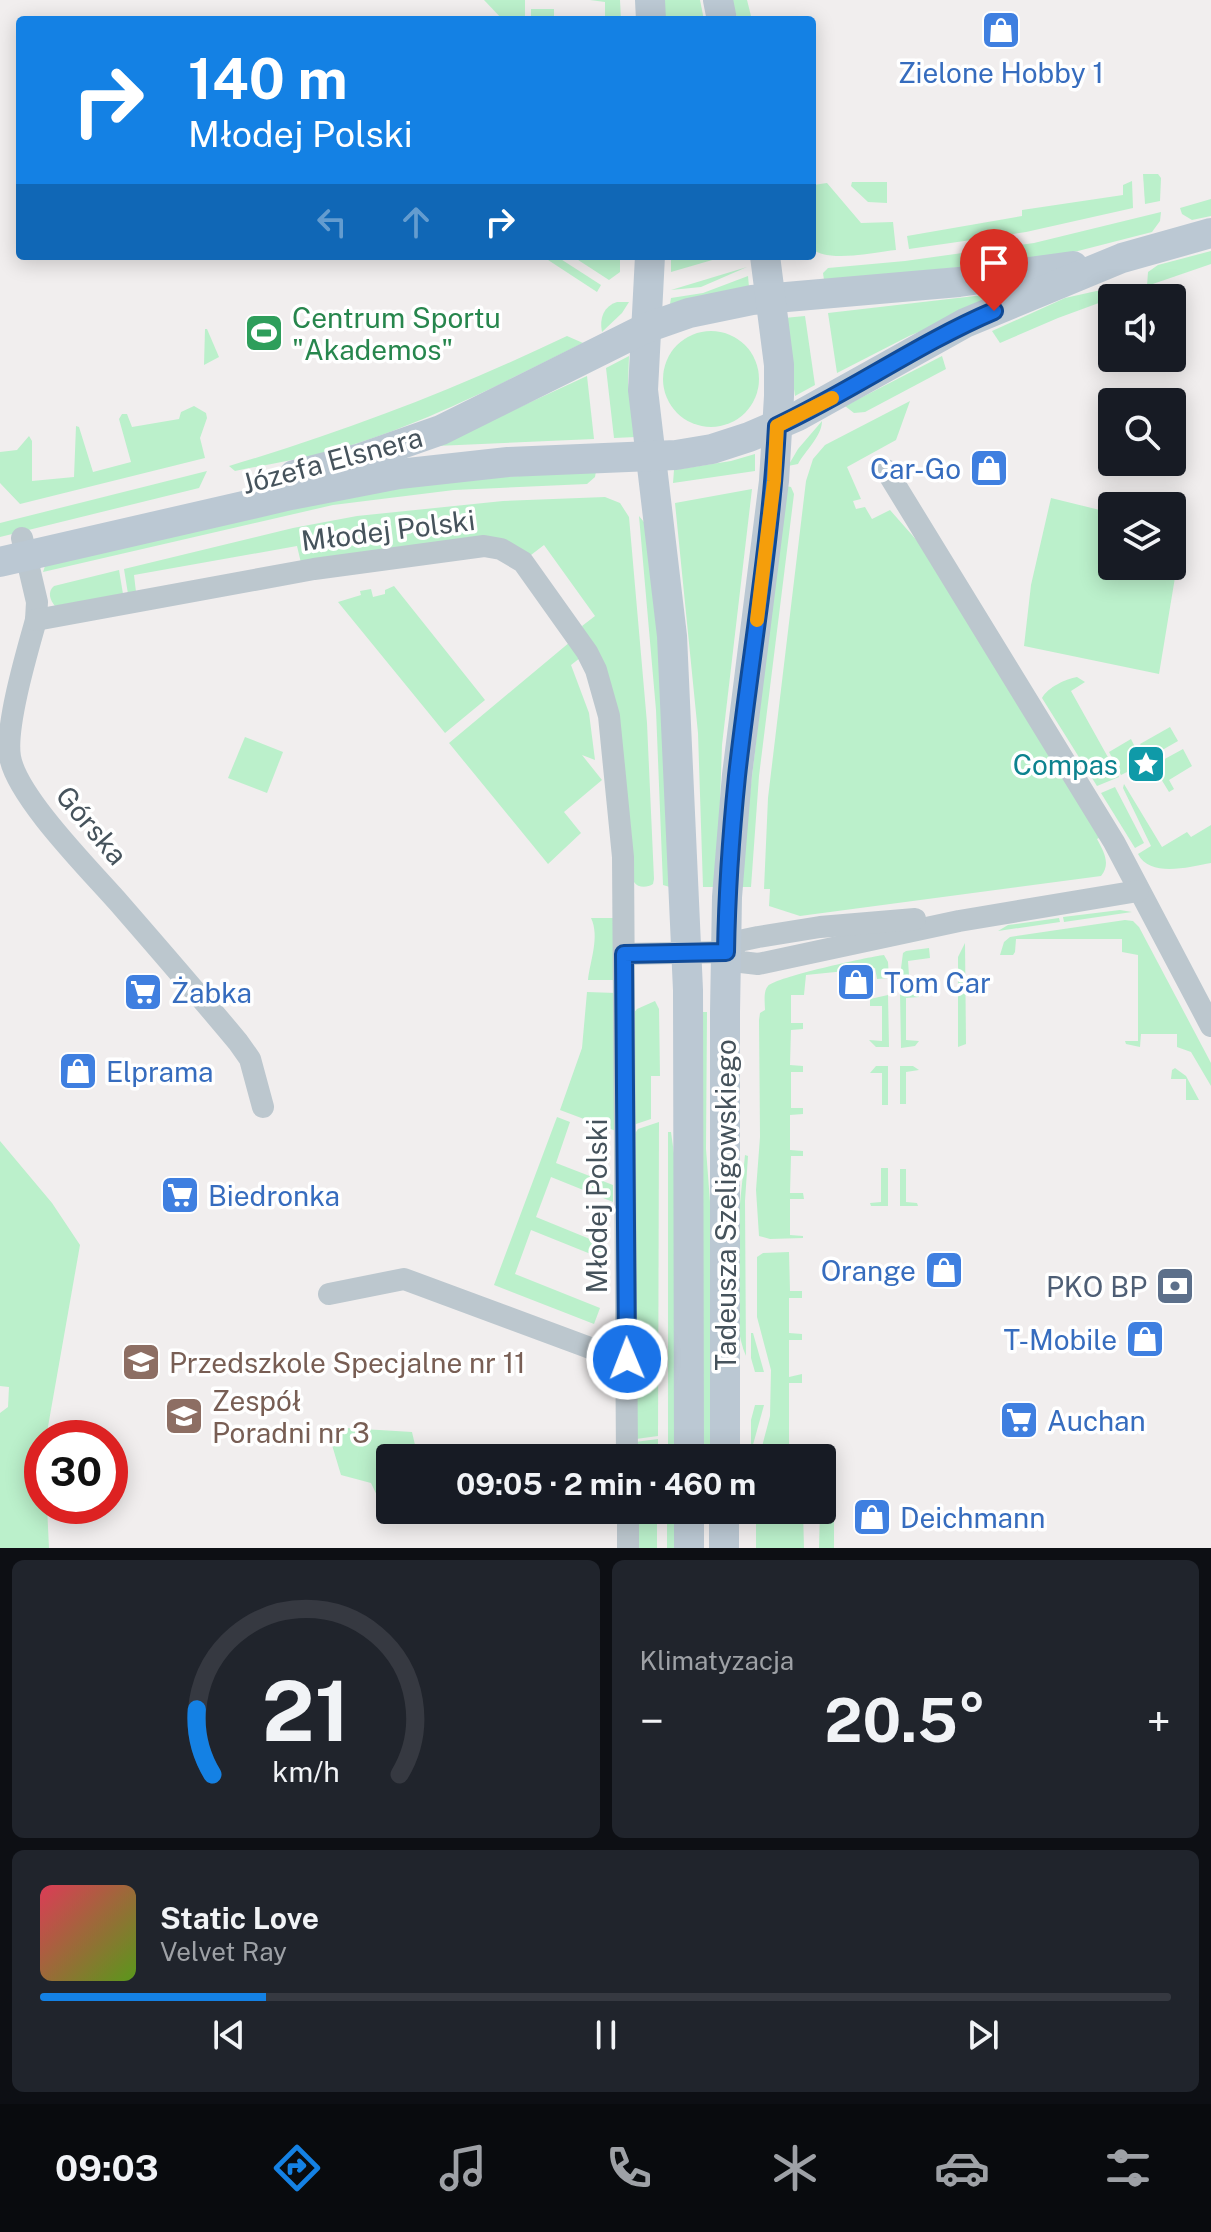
<!DOCTYPE html>
<html lang="pl">
<head>
<meta charset="utf-8">
<style>
  body { margin:0; font-family:"Public Sans",sans-serif; background:#20242c; color:#f1f3f6; height:100vh; display:flex; flex-direction:column; font-size:30px; white-space:nowrap }
  * { box-sizing:border-box; margin:0 }
  p { font-size:26px; color:#9ea1a6 }
  .icon { flex:none; width:44px; height:44px; fill:none; stroke:currentColor; stroke-width:2; stroke-linecap:round; stroke-linejoin:round }
  .map { position:relative; height:1548px; overflow:hidden }
  .sheet { display:flex; flex-direction:column; gap:12px; padding:12px; background:#0d0f14; flex:1 }
  .sheet>* { flex:none }
  .hud { position:absolute; left:16px; top:16px; width:800px; height:244px; border-radius:8px; box-shadow:0 4px 20px #0003; background:#1481e4; color:#fff; overflow:hidden }
  .fabs { position:absolute; left:1098px; top:284px; display:grid; gap:16px }
  .fabs a { display:grid; place-items:center; width:88px; height:88px; border-radius:8px; background:#171b24; box-shadow:0 4px 20px #0003; font-size:40px }
  .speed { position:absolute; left:24px; top:1420px; display:flex; gap:16px; font-size:40px; font-weight:700; text-align:center }
  .speed>* { display:grid; place-content:center; width:104px; height:104px; border-radius:50%; background:#171b24; box-shadow:0 4px 20px #0003; line-height:1 }
  .speed .limit { border:12px solid #d22; background:#fff; color:#111 }
  .pin { position:absolute; display:grid; place-items:center; width:68px; height:68px; color:#fff; margin:-82px -34px; border-radius:50% 50% 50% 0; rotate:-45deg; box-shadow:0 0 8px #0007 }
  .pin .icon { rotate:45deg }
  .me { position:absolute; width:88px; margin:-44px; rotate:359deg; stroke-linejoin:round; filter:drop-shadow(0 0 6px #0008) }
  .turn { display:flex; align-items:center; gap:28px; height:168px; padding:0 40px; font-size:36px }
  .turn .icon { width:104px; height:104px; stroke-width:2.5 }
  .turn b { display:block; font-size:56px; line-height:68px }
  .lanes { display:flex; align-items:center; height:76px; padding:0 40px; background:#0003; justify-content:center; gap:40px; direction:ltr }
  .lanes .off { opacity:.35 }
  .big { font-size:60px; font-weight:700; line-height:1.1 }
  .sheet .tile { flex:1; display:flex; flex-direction:column; justify-content:center; gap:12px; min-width:0; padding:0 28px; border-radius:12px; background:#20242c }
  .sheet .dial { align-items:center; gap:0 }
  .dial svg { height:208px; overflow:visible; fill:none; stroke:#363941; stroke-width:7; stroke-linecap:round; text-anchor:middle }
  .dial text { fill:#f1f3f6; stroke:none }
  .song { display:flex; align-items:center; gap:24px }
  .cover { width:96px; height:96px; border-radius:12px; background:linear-gradient(135deg,hsl(350 70% 55%),hsl(90 70% 35%)) }
  .played { height:8px; border-radius:4px; background:linear-gradient(90deg,#1481e4 20%,#363941 20%) }
  .keys { display:flex; justify-content:space-around; direction:ltr }
  .heat { display:flex; justify-content:space-between; align-items:center; font-size:44px; direction:ltr }
  .sheet .tiles { flex:1; display:grid; gap:12px; grid-template-columns:1fr 1fr }
  .tile:last-child { grid-column:span 2 }
  .trip { position:absolute; left:376px; top:1444px; width:460px; height:80px; border-radius:8px; background:#171b24; box-shadow:0 4px 20px #0003; font-weight:700; line-height:80px; text-align:center }
  .tab-bar { display:flex; height:128px; justify-content:space-around; align-items:center; background:#090b0e; color:#9ea1a6 }
  .tab-bar .icon { width:56px; height:56px }
  .tab-bar .current { color:#1481e4 }
  .tab-bar b { font-size:36px; color:#f1f3f6 }
  .map>svg:first-child { display:block }
  .green { fill:#bbf0cb }
  .lines { fill:none; stroke-linecap:round; stroke-linejoin:round }
  .street { stroke:#bcc7ce; stroke-width:22 }
  .secondary { stroke:#bbc8d3; stroke-width:30 }
  .route-casing { stroke:#114b97; stroke-width:20 }
  .route { stroke:#1a73e8; stroke-width:14 }
  .slow { stroke:#f59e0b; stroke-width:14 }
  .labels { text-anchor:middle; dominant-baseline:central; stroke-width:7; stroke-linejoin:round; paint-order:stroke }
  .shop-label { font-size:28px; fill:#366cbe; stroke:#fff; text-anchor:start }
  .leisure-label { font-size:28px; fill:#27864d; stroke:#fff; text-anchor:start }
  .street-label { font-size:28px; fill:#46535c; stroke:#fff }
  .culture-label { font-size:28px; fill:#0d838f; stroke:#fff; text-anchor:end }
  .service-label { font-size:28px; fill:#4e5e75; stroke:#fff; text-anchor:end }
  .education-label { font-size:28px; fill:#785e54; stroke:#fff; text-anchor:start }
</style>
</head>
<body>
<div class="map">
<svg width="1211" height="1548" viewBox="0 0 1211 1548">
  <rect width="100%" height="100%" fill="#f1eeee"/>
  <g class="green">
    <polygon points="484,0 525,0 525,20 503,20"/>
    <polygon points="590,0 620,0 621,20 605,20 605,2"/>
    <polygon points="660,0 700,0 704,20 663,20"/>
    <polygon points="731,0 747,0 752,20 738,20"/>
    <rect x="531" y="9" width="23" height="11"/>
    <polygon points="1143,174 1158,174 1161,178 1160,201 1145,204"/>
    <path d="M812 181 813 185 827 183 861 223 893 222 896 250C875 252 829 263 812 249Z"/>
    <polygon points="1132,181 1133,208 1026,232 909,249 907,236 1022,216 1022,210 1123,195 1123,185"/>
    <polygon points="852,182 887,182 887,203 868,202 851,186"/>
    <polygon points="1211,199 1211,216 1192,220 1182,214 1180,208"/>
    <polygon points="1161,212 1160,221 1152,232 1074,252 1015,262 824,280 823,273 828,268 905,261 1034,243"/>
    <polygon points="1211,251 1211,264 1147,286 1148,272 1158,265"/>
    <polygon points="542,256 556,256 601,285 597,292"/>
    <polygon points="572,256 620,256 620,272 609,280"/>
    <polygon points="671,256 726,256 671,272"/>
    <polygon points="747,267 701,287 671,290"/>
    <polygon points="748,276 749,287 670,304 671,298 703,293"/>
    <polygon points="1110,288 1117,288 1126,293 1058,318 1000,343 992,331 1065,298"/>
    <polygon points="1019,291 909,336 837,373 828,313"/>
    <path d="M617 302H629L622 313 602 332C599 318 604 306 617 302Z"/>
    <polygon points="805,316 815,385 795,396 784,318"/>
    <polygon points="205,329 207,329 219,357 204,365"/>
    <circle cx="711" cy="379" r="48"/>
    <path d="M567 336 583 343C498 385 411 431 319 454 291 461 263 465 235 471L229 466C347 431 456 389 567 336Z"/>
    <polygon points="629,356 628,383 636,437 614,438 606,368"/>
    <polygon points="942,356 946,369 865,412 854,413 845,406"/>
    <polygon points="587,376 594,439 436,446"/>
    <path d="M910 401 896 440 847 467 861 499 853 501 856 509 865 507 872 519 890 510 927 552 1101 837 1097 839C1104 852 1111 864 1101 876L800 916 769 906 770 889H764L768 798 806 481 813 459 825 445Z"/>
    <polygon points="194,406 206,413 207,418 200,438 205,458 20,504 0,483 0,452 17,450 29,436 32,441 32,481 74,477 76,426 79,427 93,472 131,462 119,419 122,414 127,414 132,427 179,419 181,412"/>
    <path d="M822 421C822 436 805 451 798 464L788 466 798 449Z"/>
    <polygon points="755,454 755,471 673,483 674,470 731,461"/>
    <polygon points="207,471 199,488 0,537 0,523"/>
    <polygon points="596,471 595,477 587,484 454,490 333,505 43,572 45,566 381,485"/>
    <polygon points="786,486 791,487 794,494 759,776 751,887 739,887"/>
    <polygon points="752,489 722,745 717,887 703,887 698,733 675,503"/>
    <path d="M605 497 620 503 629 517 647 723 654 879 653 884C647 888 638 888 634 882L631 831 622 757 582 626 595 616 544 545 531 555 301 563 297 546 134 575 136 592 128 594 124 569 293 528 357 516 503 501Z"/>
    <polygon points="1051,498 1112,513 1112,566 1172,566 1172,527 1183,529 1159,674 1024,646 1031,585"/>
    <polygon points="639,516 648,527 659,630 673,888 663,885 656,710"/>
    <path d="M119 570 123 594 55 606C50 600 47 592 54 586Z"/>
    <polygon points="394,586 485,700 445,733 338,602 361,595 360,591 371,589 373,597 385,594 385,590"/>
    <polygon points="570,642 580,658 571,665 589,713 595,760 582,755 602,780 564,812 581,833 548,864 449,743"/>
    <path d="M1077 677 1085 682 1071 691 1119 777 1097 786 1042 698C1048 687 1066 679 1077 677Z"/>
    <polygon points="1170,727 1178,741 1157,753 1143,749 1140,744"/>
    <polygon points="245,737 283,752 267,793 228,778"/>
    <polygon points="1131,739 1137,751 1131,758 1131,770 1121,775 1109,752"/>
    <polygon points="1183,749 1192,766 1169,780 1174,789 1169,792 1158,774 1161,761"/>
    <path d="M1124 784 1162 847 1187 832 1191 837 1211 825V863C1189 867 1150 878 1138 854L1151 846 1123 788Z"/>
    <polygon points="1115,787 1144,843 1135,848 1101,793"/>
    <polygon points="1120,910 1132,912 1064,922 1063,917"/>
    <path d="M591 918H615V980H588C590 961 600 937 591 918Z"/>
    <polygon points="1059,918 1060,922 998,931 1008,925"/>
    <polygon points="1125,920 1133,921 1139,927 1211,1063 1211,1086 1191,1052 1177,1047 1177,1034 1141,1034 1140,1047 1126,1044 1125,1041 1138,1041 1138,955 1122,952 1122,939 1016,939 1015,952 1013,955 1000,955 1004,942 1010,937"/>
    <polygon points="965,943 966,1044 958,1047 958,957"/>
    <polygon points="929,948 930,958 908,961 909,975 900,976 903,953 906,951"/>
    <path d="M884 955 888 962 889 978 877 979 875 968 806 975 804 995H791V1023H803V1029L791 1030 790 1065 803 1066V1072H791V1108H803V1114L790 1115V1150L803 1151V1156H791L790 1193H803L804 1199H790V1235L803 1236V1238L770 1239 759 1236 756 1190 760 1137 759 1020 760 1013 765 1010C765 1004 763 991 768 986 776 977 868 957 884 955Z"/>
    <polygon points="587,992 616,993 616,1131 560,1110 582,1048"/>
    <polygon points="914,992 918,992 919,997 906,998 906,1040 919,1041 915,1046 901,1048 900,993"/>
    <polygon points="888,995 889,1047 876,1047 869,1040 882,1041 882,1006 870,1006 870,999"/>
    <polygon points="655,1001 659,1009 660,1076 651,1076 651,1119 633,1125 633,1014 637,1009"/>
    <polygon points="700,1012 707,1012 706,1149 714,1255 715,1458 699,1458"/>
    <polygon points="876,1066 888,1066 888,1105 882,1105 882,1073 870,1073"/>
    <polygon points="900,1066 913,1066 919,1070 906,1072 906,1104 900,1104"/>
    <polygon points="1175,1068 1186,1076 1199,1100 1186,1100 1186,1079 1171,1079 1172,1070"/>
    <polygon points="557,1117 570,1122 556,1163 613,1185 613,1202 551,1177 536,1217 607,1246 608,1261 531,1230 515,1274 600,1308 594,1324 494,1285"/>
    <polygon points="659,1122 658,1436 636,1439 634,1135 638,1129"/>
    <polygon points="668,1132 671,1132 677,1175 676,1458 668,1458"/>
    <polygon points="0,1141 52,1203 80,1245 46,1438 42,1438 42,1506 47,1506 49,1548 0,1548 0,1413 8,1407 9,1387 0,1386"/>
    <path d="M745 1155 748 1156 745 1201 746 1356C726 1311 740 1206 745 1155Z"/>
    <polygon points="881,1168 888,1168 888,1206 871,1206 870,1203 881,1202"/>
    <polygon points="900,1169 906,1169 906,1202 917,1203 918,1206 900,1206"/>
    <polygon points="789,1252 790,1291 802,1291 802,1298 789,1298 789,1333 802,1334 802,1340 789,1340 789,1377 802,1374 802,1383 789,1383 789,1458 759,1458 770,1416 771,1370 757,1317 757,1257 763,1253"/>
    <polygon points="751,1333 753,1333 764,1372 755,1372 751,1358"/>
    <polygon points="755,1405 764,1405 751,1452 751,1420"/>
    <polygon points="330,1427 412,1432 418,1458 390,1458 390,1508 381,1504 371,1483 341,1475 329,1435"/>
    <polygon points="658,1439 658,1458 636,1458 635,1442"/>
    <polygon points="823,1482 834,1482 834,1548 819,1548 820,1510 822,1510 822,1505 832,1505 832,1495 823,1488"/>
    <rect x="636" y="1510" width="21" height="38"/>
    <rect x="667" y="1510" width="9" height="38"/>
    <polygon points="756,1510 803,1510 804,1548 756,1548"/>
  </g>
  <g class="lines">
    <g class="street">
      <polyline points="886,470 1114,842 1211,1026"/>
      <path d="M22 538 37 602 36 620C27 652 5 726 10 757 17 797 90 870 119 903 159 949 199 995 238 1042L250 1059 263 1107"/>
      <polyline points="36,620 314,569 484,546 501,549 523,562 587,652 596,670 609,716 623,857 627,1458"/>
      <polyline points="726,952 741,962 758,964 959,921 1138,891"/>
      <polyline points="726,952 739,941 758,937 820,927 915,919"/>
      <polyline points="624,954 726,952"/>
      <polyline points="329,1294 404,1279 609,1355 627,1359"/>
      <polyline points="628,1510 628,1548"/>
    </g>
    <g class="secondary">
      <polyline points="650,0 651,20"/>
      <polyline points="718,0 722,20"/>
      <polyline points="650,256 643,390 672,636 688,990 689,1458"/>
      <polyline points="294,475 361,458 441,430 646,328 689,313 752,300 959,282 1073,266"/>
      <polyline points="0,562 291,495 399,474 508,462 676,455 712,449 749,437 798,416 965,323 1122,258 1211,233"/>
      <polyline points="725,1458 725,1012 727,897 737,775 774,481 779,396 779,365 765,256"/>
      <polyline points="689,1510 689,1548"/>
      <polyline points="724,1548 724,1510"/>
    </g>
  </g>
  <g class="lines">
    <defs>
      <path id="route" d="M627 1359 624 954 726 952C727 893 731 835 737 776 750 659 771 543 777 426 852 391 919 343 994 311"/>
    </defs>
    <use href="#route" class="route-casing"/>
    <use href="#route" class="route"/>
    <polyline class="slow" points="757,620 774,481 777,426 832,398"/>
  </g>
  <defs>
    <symbol id="shop-square" viewBox="-11 -11 22 22"><rect x="-9" y="-9" width="18" height="18" rx="4" fill="#3f7fe0" stroke="#fff"/><path d="M-5-2.5h2.3a2.7 3.5 0 0 1 5.4 0H5L5.5 6h-11ZM-1.5-2.5h3a1.5 2.3 0 0 0-3 0Z" fill="#fff"/></symbol>
    <symbol id="stadium-square" viewBox="-11 -11 22 22"><rect x="-9" y="-9" width="18" height="18" rx="4" fill="#2e9e5b" stroke="#fff"/><path d="M0-5a6.5 5 0 1 0 0 10a6.5 5 0 1 0 0-10ZM-3.5-1.8h7v3.6h-7Z" fill="#fff"/></symbol>
    <symbol id="sight-square" viewBox="-11 -11 22 22"><rect x="-9" y="-9" width="18" height="18" rx="4" fill="#0f9aa8" stroke="#fff"/><path d="M0-6L1.8-2.2L6-1.7L2.9 1.2L3.7 5.4L0 3.3L-3.7 5.4L-2.9 1.2L-6-1.7L-1.8-2.2Z" fill="#fff"/></symbol>
    <symbol id="supermarket-square" viewBox="-11 -11 22 22"><rect x="-9" y="-9" width="18" height="18" rx="4" fill="#3f7fe0" stroke="#fff"/><path d="M-6-5.5h2.5l.6 2H6L4.5 2H-2.5L-4.4-4H-6ZM-1.5 3.2a1.3 1.3 0 1 0 .1 0ZM3 3.2a1.3 1.3 0 1 0 .1 0Z" fill="#fff"/></symbol>
    <symbol id="bank-square" viewBox="-11 -11 22 22"><rect x="-9" y="-9" width="18" height="18" rx="4" fill="#5c6f8a" stroke="#fff"/><path d="M-6-4H6V4H-6ZM0-2.3a2.3 2.3 0 1 0 0 4.6a2.3 2.3 0 1 0 0-4.6Z" fill="#fff"/></symbol>
    <symbol id="school-square" viewBox="-11 -11 22 22"><rect x="-9" y="-9" width="18" height="18" rx="4" fill="#8d6e63" stroke="#fff"/><path d="M0-5L7-2L0 1L-7-2ZM-4 1L0 2.5L4 1V4Q0 6-4 4Z" fill="#fff"/></symbol>
  </defs>
  <g fill-rule="evenodd">
    <use href="#shop-square" x="979" y="8" width="44" height="44"/>
    <use href="#stadium-square" x="242" y="311" width="44" height="44"/>
    <use href="#shop-square" x="967" y="446" width="44" height="44"/>
    <use href="#sight-square" x="1124" y="742" width="44" height="44"/>
    <use href="#shop-square" x="834" y="960" width="44" height="44"/>
    <use href="#supermarket-square" x="121" y="970" width="44" height="44"/>
    <use href="#shop-square" x="56" y="1049" width="44" height="44"/>
    <use href="#supermarket-square" x="158" y="1173" width="44" height="44"/>
    <use href="#shop-square" x="922" y="1248" width="44" height="44"/>
    <use href="#bank-square" x="1153" y="1264" width="44" height="44"/>
    <use href="#shop-square" x="1123" y="1317" width="44" height="44"/>
    <use href="#school-square" x="119" y="1340" width="44" height="44"/>
    <use href="#school-square" x="162" y="1394" width="44" height="44"/>
    <use href="#supermarket-square" x="997" y="1398" width="44" height="44"/>
    <use href="#shop-square" x="850" y="1495" width="44" height="44"/>
  </g>
  <g class="labels">
    <g class="shop-label">
      <text x="1001" y="72" text-anchor="middle">Zielone Hobby 1</text>
      <text x="961" y="468" text-anchor="end">Car-Go</text>
      <text x="884" y="982">Tom Car</text>
      <text x="171" y="992">Żabka</text>
      <text x="106" y="1071">Elprama</text>
      <text x="208" y="1195">Biedronka</text>
      <text x="916" y="1270" text-anchor="end">Orange</text>
      <text x="1117" y="1339" text-anchor="end">T-Mobile</text>
      <text x="1047" y="1420">Auchan</text>
      <text x="900" y="1517">Deichmann</text>
    </g>
    <g class="leisure-label">
      <text x="292" y="317">Centrum Sportu<tspan x="292" dy="32">"Akademos"</tspan></text>
    </g>
    <g class="street-label">
      <text transform="translate(332 460) rotate(-15)">Józefa Elsnera</text>
      <text transform="translate(388 530) rotate(-7)">Młodej Polski</text>
      <text transform="translate(92 825) rotate(50)">Górska</text>
      <text transform="translate(725 1205) rotate(-90)">Tadeusza Szeligowskiego</text>
      <text transform="translate(596 1206) rotate(-90)">Młodej Polski</text>
    </g>
    <g class="culture-label">
      <text x="1118" y="764">Compas</text>
    </g>
    <g class="service-label">
      <text x="1147" y="1286">PKO BP</text>
    </g>
    <g class="education-label">
      <text x="169" y="1362">Przedszkole Specjalne nr 11</text>
      <text x="212" y="1400">Zespół<tspan x="212" dy="32">Poradni nr 3</tspan></text>
    </g>
  </g>
</svg>
<div class="fabs">
<a><svg class="icon" aria-label="sound" viewBox="0 0 24 24"><path d="M4 9h4l5-4v14l-5-4H4zM17 9q2 3 0 6"/></svg></a>
<a><svg class="icon" aria-label="search" viewBox="0 0 24 24"><circle cx="10" cy="10" r="6"/><path d="M15 15l6 6"/></svg></a>
<a><svg class="icon" aria-label="layers" viewBox="0 0 24 24"><path d="M12 4l9 5-9 5-9-5zM3 14l9 5 9-5"/></svg></a>
</div>
<div class="speed"><div class="limit">30</div></div>
<div class="pin" style="left:994px;top:311px;background:#d93025"><svg class="icon" aria-label="arrive" viewBox="0 0 24 24"><path d="M6 21V4h12l-3 4 3 4H6"/></svg></div>
<svg class="me" style="left:627px;top:1359px" viewBox="-20 -20 40 40"><circle r="17" fill="#1a73e8" stroke="#fff" stroke-width="3"/><path d="M0-11L8 9 0 5-8 9z" fill="#fff"/></svg>
<div class="trip">09:05 · 2 min · 460 m</div>
<div class="hud">
<div class="turn"><svg class="icon" aria-label="right" viewBox="0 0 24 24"><path d="M7 20v-9h11M14 6l5 5-5 5"/></svg><div><b>140 m</b>Młodej Polski</div></div>
<div class="lanes"><svg class="icon off" aria-label="left" viewBox="0 0 24 24"><path d="M17 20v-9H6M10 6l-5 5 5 5"/></svg><svg class="icon off" aria-label="ahead" viewBox="0 0 24 24"><path d="M12 20V5M6 11l6-6 6 6"/></svg><svg class="icon" aria-label="right" viewBox="0 0 24 24"><path d="M7 20v-9h11M14 6l5 5-5 5"/></svg></div>
</div>
</div>
<section class="sheet">
<div class="tiles">
<div class="tile dial"><svg viewBox="0 0 100 80">
<path d="M14 69A42 42 0 1 1 86 69"/>
<path d="M14 69A42 42 0 0 1 8 44" stroke="#1481e4"/>
<text x="50" y="56" font-size="32" font-weight="700">21</text>
<text x="50" y="72" font-size="11">km/h</text>
</svg></div>
<div class="tile"><p>Klimatyzacja</p>
<div class="heat"><a>−</a><b class="big">20.5°</b><a>+</a></div>
</div>
<div class="tile">
<div class="song"><i class="cover"></i><div><b>Static Love</b><p>Velvet Ray</p></div></div>
<div class="played"></div>
<div class="keys"><svg class="icon" aria-label="previous" viewBox="0 0 24 24"><path d="M18 5L8 12l10 7zM5 5v14"/></svg><svg class="icon" aria-label="pause" viewBox="0 0 24 24"><path d="M8 5v14M16 5v14"/></svg><svg class="icon" aria-label="next" viewBox="0 0 24 24"><path d="M6 5l10 7-10 7zM19 5v14"/></svg></div>
</div>
</div>
</section>
<nav class="tab-bar">
<b>09:03</b>
<svg class="icon current" aria-label="directions" viewBox="0 0 24 24"><path d="M12 3l9 9-9 9-9-9zM9 14v-3h6M13 9l2 2-2 2"/></svg>
<svg class="icon" aria-label="music" viewBox="0 0 24 24"><path d="M9 18V5l10-2v13"/><circle cx="6" cy="18" r="3"/><circle cx="16" cy="16" r="3"/></svg>
<svg class="icon" aria-label="phone" viewBox="0 0 24 24"><path d="M5 4h4l2 5-3 2q2 4 5 5l2-3 5 2v4C11 20 4 13 5 4z"/></svg>
<svg class="icon" aria-label="climate" viewBox="0 0 24 24"><path d="M12 3v18M4 7l16 10M4 17L20 7"/></svg>
<svg class="icon" aria-label="car" viewBox="0 0 24 24"><path d="M5 17H2v-5l4-1 3-4h7l3 4 3 1v5h-3M9 17h6M6 11h13"/><circle cx="7" cy="17" r="2"/><circle cx="17" cy="17" r="2"/></svg>
<svg class="icon" aria-label="filters" viewBox="0 0 24 24"><path d="M4 7h16M4 17h16"/><circle cx="9" cy="7" r="2"/><circle cx="15" cy="17" r="2"/></svg>
</nav>
</body>
</html>
